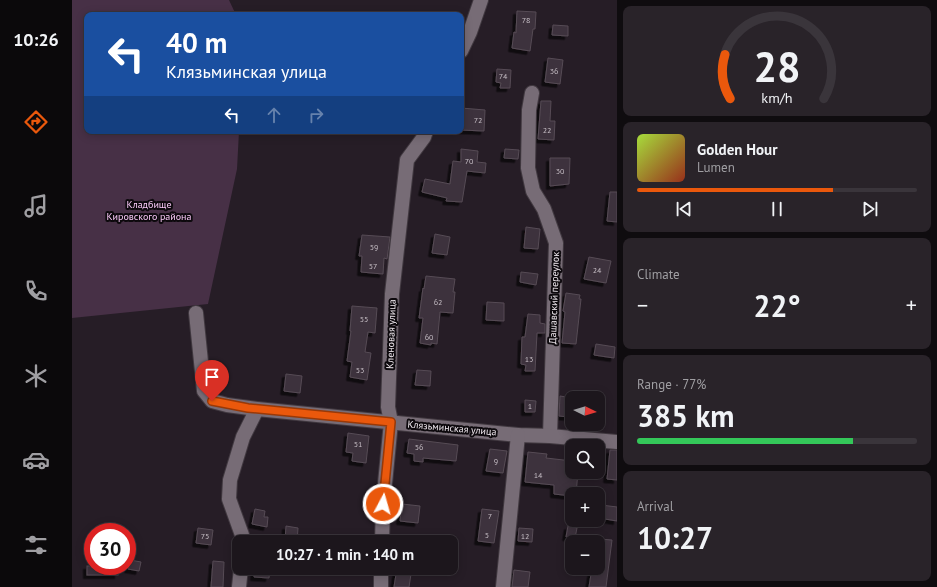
<!DOCTYPE html>
<html lang="en">
<head>
<meta charset="utf-8">
<style>
  body { margin:0; font-family:"PT Sans",sans-serif; background:#292329; color:#f1f3f6; height:100vh; display:flex; flex-direction:column; font-size:15px; white-space:nowrap }
  * { box-sizing:border-box; margin:0 }
  p { font-size:13px; color:#a09fa3 }
  .icon { flex:none; width:22px; height:22px; fill:none; stroke:currentColor; stroke-width:2; stroke-linecap:round; stroke-linejoin:round }
  .map { position:relative; flex:1; overflow:hidden }
  .panel { display:flex; flex-direction:column; gap:6px; padding:6px; background:#0f0c0f; width:320px }
  .panel>* { flex:none }
  .guide { position:absolute; left:12px; top:12px; width:380px; height:122px; border-radius:8px; box-shadow:0 2px 10px #0003,0 0 0 1px #3a353b; background:#1a4fa0; color:#fff; overflow:hidden }
  .needle { width:26px; rotate:95deg }
  .controls { position:absolute; left:493px; top:391px; display:grid; gap:8px }
  .controls a { display:grid; place-items:center; width:40px; height:40px; border-radius:8px; background:#1c161c; box-shadow:0 2px 10px #0003,0 0 0 1px #3a353b; font-size:20px }
  .speed { position:absolute; left:12px; top:523px; display:flex; gap:8px; font-size:20px; font-weight:700; text-align:center }
  .speed>* { display:grid; place-content:center; width:52px; height:52px; border-radius:50%; background:#1c161c; box-shadow:0 2px 10px #0003,0 0 0 1px #3a353b; line-height:1 }
  .speed .limit { border:6px solid #d22; background:#fff; color:#111 }
  .pin { position:absolute; display:grid; place-items:center; width:34px; height:34px; color:#fff; margin:-41px -17px; border-radius:50% 50% 50% 0; rotate:-45deg; box-shadow:0 0 4px #0007 }
  .pin .icon { rotate:45deg }
  .me { position:absolute; width:44px; margin:-22px; rotate:6deg; stroke-linejoin:round; filter:drop-shadow(0 0 3px #0008) }
  .turn { display:flex; align-items:center; gap:14px; height:84px; padding:0 16px; font-size:18px }
  .turn .icon { width:52px; height:52px; stroke-width:2.5 }
  .turn b { display:block; font-size:28px; line-height:34px }
  .lanes { display:flex; align-items:center; height:38px; padding:0 16px; background:#0003; justify-content:center; gap:20px; direction:ltr }
  .lanes .off { opacity:.35 }
  .big { font-size:30px; font-weight:800; line-height:1.1 }
  .panel .card { flex:1; display:flex; flex-direction:column; justify-content:center; gap:6px; min-width:0; padding:0 14px; border-radius:8px; background:#292329 }
  .panel .dial { align-items:center; gap:0 }
  .dial svg { height:104px; overflow:visible; fill:none; stroke:#3a353b; stroke-width:7; stroke-linecap:round; text-anchor:middle }
  .dial text { fill:#f1f3f6; stroke:none }
  .song { display:flex; align-items:center; gap:12px }
  .cover { width:48px; height:48px; border-radius:6px; background:linear-gradient(135deg,hsl(80 70% 55%),hsl(10 70% 35%)) }
  .played { height:4px; border-radius:2px; background:linear-gradient(90deg,#ea580c 70%,#3a353b 70%) }
  .keys { display:flex; justify-content:space-around; direction:ltr }
  .heat { display:flex; justify-content:space-between; align-items:center; font-size:22px; direction:ltr }
  .charge { height:6px; border-radius:3px; background:linear-gradient(90deg,#34c759 77%,#3a353b 0) }
  .trip { position:absolute; left:160px; top:535px; width:226px; height:40px; border-radius:8px; background:#1c161c; box-shadow:0 2px 10px #0003,0 0 0 1px #3a353b; font-weight:800; line-height:40px; text-align:center }
  main { display:flex; flex:1; min-height:0 }
  .tab-bar { display:flex; flex-direction:column; width:72px; justify-content:space-around; align-items:center; background:#0b090b; color:#a09fa3 }
  .tab-bar .icon { width:28px; height:28px }
  .tab-bar .current { color:#ea580c }
  .tab-bar b { font-size:18px; color:#f1f3f6 }
  .map>svg:first-child { display:block }
  .green { fill:#473046 }
  .building { fill:#3c323c; stroke:#564b55; filter:url(#shadow) }
  .lines { fill:none; stroke-linecap:round; stroke-linejoin:round }
  .minor-casing { stroke:#413940; stroke-width:16 }
  .minor { stroke:#776c76; stroke-width:14 }
  .route-casing { stroke:#983908; stroke-width:10 }
  .route { stroke:#ea580c; stroke-width:7 }
  .labels { text-anchor:middle; dominant-baseline:central; stroke-width:4; stroke-linejoin:round; paint-order:stroke }
  .number-label { font-size:8px; fill:#c4bcc3 }
  .park-label { font-size:10px; fill:#fac9f8; stroke:#0d090d }
  .street-label { font-size:10px; fill:#f1eaf0; stroke:#0d090d }
</style>
</head>
<body>
<main>
<nav class="tab-bar">
<b>10:26</b>
<svg class="icon current" aria-label="directions" viewBox="0 0 24 24"><path d="M12 3l9 9-9 9-9-9zM9 14v-3h6M13 9l2 2-2 2"/></svg>
<svg class="icon" aria-label="music" viewBox="0 0 24 24"><path d="M9 18V5l10-2v13"/><circle cx="6" cy="18" r="3"/><circle cx="16" cy="16" r="3"/></svg>
<svg class="icon" aria-label="phone" viewBox="0 0 24 24"><path d="M5 4h4l2 5-3 2q2 4 5 5l2-3 5 2v4C11 20 4 13 5 4z"/></svg>
<svg class="icon" aria-label="climate" viewBox="0 0 24 24"><path d="M12 3v18M4 7l16 10M4 17L20 7"/></svg>
<svg class="icon" aria-label="car" viewBox="0 0 24 24"><path d="M5 17H2v-5l4-1 3-4h7l3 4 3 1v5h-3M9 17h6M6 11h13"/><circle cx="7" cy="17" r="2"/><circle cx="17" cy="17" r="2"/></svg>
<svg class="icon" aria-label="filters" viewBox="0 0 24 24"><path d="M4 7h16M4 17h16"/><circle cx="9" cy="7" r="2"/><circle cx="15" cy="17" r="2"/></svg>
</nav>
<div class="map">
<svg width="545" height="587" viewBox="0 0 545 587">
  <defs>
    <filter id="shadow"><feDropShadow dx="-3.5" dy="3.5" stdDeviation="0" flood-color="#0009"/></filter>
  </defs>
  <rect width="100%" height="100%" fill="#261d26"/>
  <polygon class="green" points="0,0 157,0 164,15 15,15 15,131 167,131 165,169 136,304 0,318"/>
  <g class="building">
    <polygon points="445,11 464,12 463,29 461,29 458,51 440,48 442,32 444,33"/>
    <polygon points="481,25 496,26 496,36 480,35"/>
    <polygon points="476,58 491,60 488,84 473,82"/>
    <polygon points="425,69 439,70 438,88 428,88 429,83 424,82"/>
    <polygon points="469,101 479,101 478,121 483,121 482,140 466,139"/>
    <polygon points="389,108 413,110 412,131 389,130"/>
    <polygon points="389,149 406,151 405,162 414,163 413,173 395,171 390,202 374,201 375,198 350,192 353,179 378,184 381,161 389,162"/>
    <polygon points="433,149 447,150 446,159 432,158"/>
    <polygon points="478,158 498,158 497,184 478,186"/>
    <polygon points="538,192 545,192 545,222 535,221"/>
    <polygon points="454,227 468,229 466,249 452,248"/>
    <polygon points="363,234 378,237 375,255 360,253"/>
    <polygon points="290,235 318,237 315,259 312,258 311,274 289,272 290,256 287,256"/>
    <polygon points="517,257 539,261 534,283 512,279"/>
    <polygon points="449,272 466,274 464,285 448,282"/>
    <polygon points="354,276 383,279 381,292 383,292 381,313 368,312 365,344 359,343 359,345 348,343 351,318 347,318 351,288 352,289"/>
    <polygon points="494,293 508,295 507,299 509,299 504,344 490,343 493,312 491,311"/>
    <polygon points="415,302 432,303 432,321 414,320"/>
    <polygon points="280,306 305,308 303,333 296,332 293,352 299,353 295,380 278,377 280,362 275,361 279,331 278,331"/>
    <polygon points="456,314 468,315 468,323 473,324 473,333 465,333 463,371 453,371 454,365 449,364 450,337 453,337"/>
    <polygon points="524,344 543,347 542,358 522,355"/>
    <polygon points="345,370 359,371 358,386 343,385"/>
    <polygon points="214,374 230,376 228,393 212,391"/>
    <polygon points="488,396 500,398 498,417 487,416"/>
    <polygon points="453,400 464,401 463,412 453,412"/>
    <polygon points="276,433 297,436 294,463 280,461 281,453 274,452"/>
    <polygon points="337,439 386,445 384,461 351,458 351,462 342,461 342,454 335,453"/>
    <polygon points="418,449 435,451 431,473 414,471"/>
    <polygon points="538,450 545,450 545,480 535,479"/>
    <polygon points="456,452 475,454 474,458 500,461 500,472 506,472 504,494 500,494 500,496 482,494 482,485 453,482"/>
    <polygon points="330,504 348,506 346,523 328,521"/>
    <polygon points="529,505 545,507 545,521 527,518"/>
    <polygon points="183,509 193,511 192,517 196,517 195,527 180,524"/>
    <polygon points="410,509 427,511 422,543 406,541"/>
    <polygon points="214,526 226,528 225,542 213,541"/>
    <polygon points="496,526 505,528 503,538 494,537"/>
    <polygon points="126,528 141,530 139,545 124,543"/>
    <polygon points="447,528 461,529 460,542 446,541"/>
    <polygon points="526,539 540,540 534,587 517,587 520,568 526,568"/>
    <polygon points="58,560 69,562 67,571 56,569"/>
    <polygon points="141,561 152,562 151,587 139,587"/>
    <rect x="15" y="566" width="31" height="9"/>
    <polygon points="183,568 198,568 197,578 182,577"/>
    <polygon points="325,568 336,568 335,573 339,574 337,587 322,587"/>
    <polygon points="442,570 458,572 456,587 440,587"/>
  </g>
  <g class="lines">
    <defs>
      <g id="minor">
        <polyline points="389,51 398,32 409,0"/>
        <polyline points="460,93 457,110 456,168 461,191 472,209 484,243 478,436"/>
        <polyline points="124,313 132,391 140,401 155,405 185,409 446,435 478,436 545,442"/>
        <polyline points="170,542 170,535 157,499 158,480 171,437 185,409"/>
        <polyline points="310,542 311,504 319,422 316,407 320,294 335,160 352,137 354,131"/>
        <polyline points="167,587 169,568"/>
        <polyline points="309,587 309,568"/>
        <polyline points="431,587 446,435"/>
      </g>
    </defs>
    <use href="#minor" class="minor-casing"/>
    <use href="#minor" class="minor"/>
  </g>
  <g class="lines">
    <defs>
      <polyline id="route" points="140,401 176,408 319,422 311,504"/>
    </defs>
    <use href="#route" class="route-casing"/>
    <use href="#route" class="route"/>
  </g>
  <g class="labels">
    <g class="number-label">
      <text x="454" y="20">78</text>
      <text x="482" y="71">36</text>
      <text x="431" y="76">74</text>
      <text x="406" y="120">72</text>
      <text x="475" y="130">22</text>
      <text x="397" y="161">70</text>
      <text x="488" y="171">30</text>
      <text x="302" y="247">59</text>
      <text x="301" y="266">57</text>
      <text x="525" y="270">24</text>
      <text x="366" y="302">62</text>
      <text x="292" y="319">55</text>
      <text x="357" y="337">60</text>
      <text x="457" y="359">13</text>
      <text x="288" y="370">53</text>
      <text x="458" y="406">1</text>
      <text x="286" y="444">51</text>
      <text x="347" y="447">56</text>
      <text x="424" y="461">9</text>
      <text x="466" y="475">14</text>
      <text x="418" y="516">7</text>
      <text x="415" y="535">5</text>
      <text x="133" y="536">75</text>
      <text x="453" y="536">12</text>
    </g>
    <g class="park-label">
      <text x="77" y="204">Кладбище<tspan x="77" dy="12">Кировского района</tspan></text>
    </g>
    <g class="street-label">
      <text transform="translate(482 298) rotate(-88)">Дашавский переулок</text>
      <text transform="translate(319 334) rotate(-88)">Кленовая улица</text>
      <text transform="translate(380 428) rotate(5)">Клязьминская улица</text>
    </g>
  </g>
</svg>
<div class="controls">
<a><svg class="needle" viewBox="-14 -14 28 28"><path d="M0-13l5 13h-10z" fill="#e53935"/><path d="M0 13l5-13h-10z" fill="#a09fa3"/></svg></a>
<a><svg class="icon" aria-label="search" viewBox="0 0 24 24"><circle cx="10" cy="10" r="6"/><path d="M15 15l6 6"/></svg></a>
<a>+</a>
<a>−</a>
</div>
<div class="speed"><div class="limit">30</div></div>
<div class="pin" style="left:140px;top:401px;background:#d93025"><svg class="icon" aria-label="arrive" viewBox="0 0 24 24"><path d="M6 21V4h12l-3 4 3 4H6"/></svg></div>
<svg class="me" style="left:311px;top:504px" viewBox="-20 -20 40 40"><circle r="17" fill="#ea580c" stroke="#fff" stroke-width="3"/><path d="M0-11L8 9 0 5-8 9z" fill="#fff"/></svg>
<div class="trip">10:27 · 1 min · 140 m</div>
<div class="guide">
<div class="turn"><svg class="icon" aria-label="left" viewBox="0 0 24 24"><path d="M17 20v-9H6M10 6l-5 5 5 5"/></svg><div><b>40 m</b>Клязьминская улица</div></div>
<div class="lanes"><svg class="icon" aria-label="left" viewBox="0 0 24 24"><path d="M17 20v-9H6M10 6l-5 5 5 5"/></svg><svg class="icon off" aria-label="ahead" viewBox="0 0 24 24"><path d="M12 20V5M6 11l6-6 6 6"/></svg><svg class="icon off" aria-label="right" viewBox="0 0 24 24"><path d="M7 20v-9h11M14 6l5 5-5 5"/></svg></div>
</div>
</div>
<section class="panel">
<div class="card dial"><svg viewBox="0 0 100 80">
<path d="M14 69A42 42 0 1 1 86 69"/>
<path d="M14 69A42 42 0 0 1 10 35" stroke="#ea580c"/>
<text x="50" y="56" font-size="32" font-weight="700">28</text>
<text x="50" y="72" font-size="11">km/h</text>
</svg></div>
<div class="card">
<div class="song"><i class="cover"></i><div><b>Golden Hour</b><p>Lumen</p></div></div>
<div class="played"></div>
<div class="keys"><svg class="icon" aria-label="previous" viewBox="0 0 24 24"><path d="M18 5L8 12l10 7zM5 5v14"/></svg><svg class="icon" aria-label="pause" viewBox="0 0 24 24"><path d="M8 5v14M16 5v14"/></svg><svg class="icon" aria-label="next" viewBox="0 0 24 24"><path d="M6 5l10 7-10 7zM19 5v14"/></svg></div>
</div>
<div class="card"><p>Climate</p>
<div class="heat"><a>−</a><b class="big">22°</b><a>+</a></div>
</div>
<div class="card"><p>Range · 77%</p><b class="big">385 km</b><div class="charge"></div></div>
<div class="card"><p>Arrival</p><b class="big">10:27</b></div>
</section>
</main>
</body>
</html>
